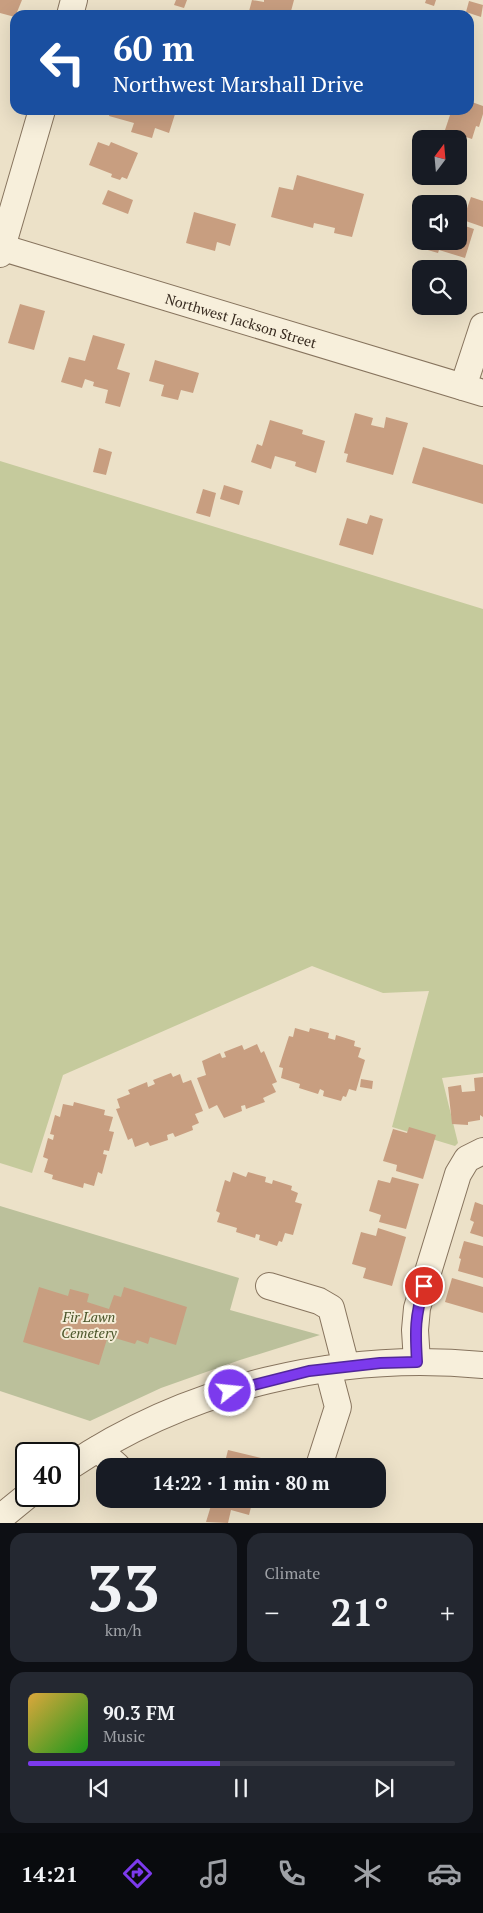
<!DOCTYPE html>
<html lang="en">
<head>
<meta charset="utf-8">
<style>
  body { margin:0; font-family:"PT Serif",serif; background:#242831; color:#f1f3f6; height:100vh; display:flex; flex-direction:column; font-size:19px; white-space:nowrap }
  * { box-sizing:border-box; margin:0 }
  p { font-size:16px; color:#9ea1a6 }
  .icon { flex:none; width:28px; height:28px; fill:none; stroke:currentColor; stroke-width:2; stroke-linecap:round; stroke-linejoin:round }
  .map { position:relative; height:1523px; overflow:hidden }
  .details { display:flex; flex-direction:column; gap:10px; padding:10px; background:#0d0f14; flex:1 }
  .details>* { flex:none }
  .top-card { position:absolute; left:10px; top:10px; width:464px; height:105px; border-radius:15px; box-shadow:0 5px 20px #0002; background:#1a4fa0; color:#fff; overflow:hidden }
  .needle { width:32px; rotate:16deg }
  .buttons { position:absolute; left:412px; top:130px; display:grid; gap:10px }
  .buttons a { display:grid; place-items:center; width:55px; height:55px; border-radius:10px; background:#171b24; box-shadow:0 5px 20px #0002; font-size:25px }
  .speed { position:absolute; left:15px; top:1442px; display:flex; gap:10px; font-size:25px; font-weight:700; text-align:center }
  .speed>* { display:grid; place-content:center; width:65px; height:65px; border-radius:50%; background:#171b24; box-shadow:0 5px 20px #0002; line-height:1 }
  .speed .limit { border:2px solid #111; border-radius:8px; background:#fff; color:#111 }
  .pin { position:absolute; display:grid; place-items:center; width:42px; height:42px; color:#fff; margin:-21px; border:2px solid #fff; border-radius:50%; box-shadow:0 1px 5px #0007 }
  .me { position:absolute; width:55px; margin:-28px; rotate:74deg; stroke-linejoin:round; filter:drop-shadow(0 0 4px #0008) }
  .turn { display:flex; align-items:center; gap:18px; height:105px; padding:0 20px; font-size:22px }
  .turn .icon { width:65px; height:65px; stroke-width:2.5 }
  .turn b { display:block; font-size:35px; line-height:42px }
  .big { font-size:38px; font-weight:700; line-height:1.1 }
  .details .widget { flex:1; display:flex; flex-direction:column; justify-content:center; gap:8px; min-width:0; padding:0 18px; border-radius:15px; background:#242831 }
  .details .dial { align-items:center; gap:0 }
  .dial b { font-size:65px; line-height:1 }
  .song { display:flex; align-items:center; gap:15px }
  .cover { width:60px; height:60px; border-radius:8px; background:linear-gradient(135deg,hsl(40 70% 55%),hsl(120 70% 35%)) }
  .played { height:5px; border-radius:2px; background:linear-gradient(90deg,#7c3aed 45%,#363941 45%) }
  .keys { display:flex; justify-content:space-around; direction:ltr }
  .heat { display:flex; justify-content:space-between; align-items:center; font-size:28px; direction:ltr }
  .details .tiles { flex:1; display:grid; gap:10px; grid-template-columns:1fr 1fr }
  .widget:last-child { grid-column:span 2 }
  .trip { position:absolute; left:96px; top:1458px; width:290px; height:50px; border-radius:15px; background:#171b24; box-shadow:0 5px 20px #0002; font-weight:700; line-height:50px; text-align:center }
  .dock { display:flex; height:80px; justify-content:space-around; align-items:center; background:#090b0e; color:#9ea1a6 }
  .dock .icon { width:35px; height:35px }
  .dock .active { color:#7c3aed }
  .dock b { font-size:22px; color:#f1f3f6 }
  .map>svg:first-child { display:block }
  .green { fill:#c5ca9c }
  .cemetery { fill:#bbc09b }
  .building { fill:#c89e80 }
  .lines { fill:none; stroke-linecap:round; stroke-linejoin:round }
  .minor-casing { stroke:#87745e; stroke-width:28 }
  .minor { stroke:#f7efdb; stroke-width:26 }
  .route-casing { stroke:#51269a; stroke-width:12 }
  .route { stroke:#7c3aed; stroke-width:9 }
  .labels { text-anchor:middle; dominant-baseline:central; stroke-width:4; stroke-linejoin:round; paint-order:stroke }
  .street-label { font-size:14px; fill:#392c21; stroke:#f4ecd7 }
  .park-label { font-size:14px; font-style:italic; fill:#495428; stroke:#f4ecd7 }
</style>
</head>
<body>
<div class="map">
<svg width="483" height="1523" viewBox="0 0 483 1523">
  <rect width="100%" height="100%" fill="#ece1c8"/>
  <polygon class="green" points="0,461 483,609 483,1073 442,1078 458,1143 455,1146 392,1127 429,991 383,993 312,966 63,1075 32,1173 0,1163"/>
  <polygon class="cemetery" points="0,1206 239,1278 230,1310 320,1335 240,1360 161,1388 90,1421 0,1391"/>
  <g class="building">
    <polygon points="0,0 22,0 15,17 0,13"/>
    <polygon points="176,0 187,0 184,8 174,5"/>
    <polygon points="252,0 264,2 264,0 294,0 290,15 248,15"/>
    <polygon points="426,0 436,0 434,6 425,3"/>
    <polygon points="469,1 483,5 481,17 466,12"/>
    <polygon points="216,11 224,13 224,15 214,15"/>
    <polygon points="469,101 483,106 483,114 479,127 476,126 472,139 445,130 451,112 446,110 469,110"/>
    <polygon points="111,110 172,110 176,111 169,133 155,128 152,138 131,132 134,123 109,116"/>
    <polygon points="98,142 109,146 111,142 138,153 127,179 122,177 120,180 111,177 112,174 89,165"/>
    <polygon points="297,175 364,194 352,237 334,233 335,228 314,223 313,228 271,217 279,187 293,190"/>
    <polygon points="108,190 133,200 128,214 102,204"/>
    <polygon points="471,197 483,201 483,227 463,220"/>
    <polygon points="194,212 236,224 230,246 217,242 215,251 186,243"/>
    <polygon points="421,223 421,241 459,241 459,224 474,229 465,258 439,250 438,253 414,246"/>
    <polygon points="20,304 45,311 34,350 8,343"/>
    <polygon points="93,335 125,344 117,369 130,373 120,407 105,403 108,390 93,386 94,382 85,379 82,388 61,382 69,357 85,361"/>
    <polygon points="155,360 199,373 193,393 181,390 178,400 161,396 164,385 149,381"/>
    <polygon points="355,413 373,418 371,425 384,428 386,417 408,423 393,475 346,462 348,454 344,453"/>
    <polygon points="270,420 303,430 302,434 325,441 316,473 295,466 296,462 275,456 271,469 251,462 257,444 262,446"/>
    <polygon points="423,447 483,465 483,504 412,483"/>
    <polygon points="99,448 112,452 106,475 93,472"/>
    <polygon points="224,485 243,491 239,505 220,499"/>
    <polygon points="203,489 216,493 210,517 196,513"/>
    <polygon points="370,515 383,519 373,555 339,545 347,518 367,524"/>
    <polygon points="295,1028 309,1032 310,1028 329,1033 328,1038 335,1040 336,1035 355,1041 354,1046 361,1048 358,1057 365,1060 356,1091 349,1089 346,1097 343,1096 341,1101 323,1096 324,1091 320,1089 318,1094 299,1088 300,1084 281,1078 283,1068 279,1067 289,1036 293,1037"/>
    <polygon points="257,1044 261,1053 264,1051 277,1082 272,1084 276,1092 263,1098 265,1102 246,1109 245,1105 241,1106 242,1111 224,1118 217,1105 209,1109 197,1078 206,1075 202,1061 220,1053 222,1058 226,1057 224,1052 242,1045 244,1050"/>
    <polygon points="171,1073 173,1077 180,1074 183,1083 191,1080 203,1111 195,1114 199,1123 192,1126 193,1130 175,1137 173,1133 167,1135 168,1140 150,1146 148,1142 135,1147 132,1138 128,1140 116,1109 120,1108 117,1099 130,1094 128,1090 147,1082 148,1087 155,1084 153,1080"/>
    <polygon points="483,1077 483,1117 480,1115 480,1120 468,1122 468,1125 452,1124 448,1087 461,1085 462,1092 475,1091 474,1078"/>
    <polygon points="361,1079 373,1081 372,1089 360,1087"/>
    <polygon points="74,1102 105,1110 104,1115 113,1117 109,1131 114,1132 109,1151 104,1150 103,1154 107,1155 102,1174 98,1172 94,1186 84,1183 83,1188 52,1179 53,1175 44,1172 48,1159 43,1157 48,1138 53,1140 54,1135 50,1134 55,1115 60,1117 63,1104 73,1106"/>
    <polygon points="409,1127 436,1135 423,1179 396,1171 397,1165 383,1161 393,1129 407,1133"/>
    <polygon points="233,1172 246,1177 248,1172 266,1177 265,1182 272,1184 273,1180 292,1186 291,1190 298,1193 295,1202 302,1204 293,1235 285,1233 282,1242 279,1241 277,1246 259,1240 260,1235 256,1234 255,1238 236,1232 237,1228 217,1222 220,1213 216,1211 225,1180 230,1182"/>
    <polygon points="392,1177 419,1184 406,1229 379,1222 381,1215 369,1211 378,1180 390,1183"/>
    <polygon points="475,1202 483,1205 483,1237 470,1233 474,1222 470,1220"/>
    <polygon points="378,1228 406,1237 392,1286 363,1278 366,1268 352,1264 361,1232 376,1236"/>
    <polygon points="464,1241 483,1246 483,1278 458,1271 461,1259 459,1258"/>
    <polygon points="452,1278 483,1287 483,1313 445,1302"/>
    <polygon points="39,1287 68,1296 70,1289 89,1294 87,1302 109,1309 114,1295 121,1297 124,1287 187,1307 176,1345 150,1337 148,1344 137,1340 135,1344 108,1336 99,1365 23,1342"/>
    <polygon points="228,1450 277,1462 276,1466 224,1466"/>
    <polygon points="213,1499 222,1499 251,1507 249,1515 231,1510 228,1523 206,1522"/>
  </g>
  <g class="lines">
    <defs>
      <g id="minor">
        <polyline points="70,15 74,0"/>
        <path id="s1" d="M0 247 483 393"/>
        <polyline points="0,254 42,110"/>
        <polyline points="463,387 483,326"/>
        <polyline points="269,1286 319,1301 331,1308 346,1366"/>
        <polyline points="417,1362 415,1330 417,1308 458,1174 467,1159 483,1151"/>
        <polyline points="98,1449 117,1466"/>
        <polyline points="319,1466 338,1407 328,1369"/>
        <path d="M69 1467C189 1386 340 1351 483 1365"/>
        <polyline points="0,1518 27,1496"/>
      </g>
    </defs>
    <use href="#minor" class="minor-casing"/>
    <use href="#minor" class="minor"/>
  </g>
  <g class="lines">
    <defs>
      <path id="route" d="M230 1391 309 1371 380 1363 417 1362C415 1330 415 1317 424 1286"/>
    </defs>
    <use href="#route" class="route-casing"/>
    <use href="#route" class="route"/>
  </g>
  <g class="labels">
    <g class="street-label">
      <text stroke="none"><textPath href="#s1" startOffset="252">Northwest Jackson Street</textPath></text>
    </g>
    <g class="park-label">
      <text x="89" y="1316">Fir Lawn<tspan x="89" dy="16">Cemetery</tspan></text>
    </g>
  </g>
</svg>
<div class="buttons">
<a><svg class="needle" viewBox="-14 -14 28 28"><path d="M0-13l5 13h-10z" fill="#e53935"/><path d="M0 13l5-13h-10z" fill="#9ea1a6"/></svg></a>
<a><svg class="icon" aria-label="sound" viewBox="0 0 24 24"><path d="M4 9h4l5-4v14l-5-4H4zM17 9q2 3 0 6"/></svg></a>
<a><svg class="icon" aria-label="search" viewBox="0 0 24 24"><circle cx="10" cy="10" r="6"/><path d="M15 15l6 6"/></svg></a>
</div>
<div class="speed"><div class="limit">40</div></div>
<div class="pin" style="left:424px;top:1286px;background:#d93025"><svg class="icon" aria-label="arrive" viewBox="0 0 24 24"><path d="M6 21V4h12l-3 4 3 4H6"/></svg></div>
<svg class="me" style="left:230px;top:1391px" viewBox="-20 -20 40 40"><circle r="17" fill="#7c3aed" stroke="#fff" stroke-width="3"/><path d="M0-11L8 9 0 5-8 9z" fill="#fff"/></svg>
<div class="trip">14:22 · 1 min · 80 m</div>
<div class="top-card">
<div class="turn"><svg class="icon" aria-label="left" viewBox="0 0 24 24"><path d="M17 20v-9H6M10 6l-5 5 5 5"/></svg><div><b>60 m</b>Northwest Marshall Drive</div></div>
</div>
</div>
<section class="details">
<div class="tiles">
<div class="widget dial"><b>33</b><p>km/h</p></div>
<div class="widget"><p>Climate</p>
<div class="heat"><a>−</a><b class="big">21°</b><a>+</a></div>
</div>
<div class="widget">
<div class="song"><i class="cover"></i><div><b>90.3 FM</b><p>Music</p></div></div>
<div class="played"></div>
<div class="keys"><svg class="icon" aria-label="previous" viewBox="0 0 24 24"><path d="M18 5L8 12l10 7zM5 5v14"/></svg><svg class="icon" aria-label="pause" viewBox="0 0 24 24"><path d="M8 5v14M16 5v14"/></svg><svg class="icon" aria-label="next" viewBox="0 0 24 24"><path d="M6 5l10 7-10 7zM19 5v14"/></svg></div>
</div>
</div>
</section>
<nav class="dock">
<b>14:21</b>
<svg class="icon active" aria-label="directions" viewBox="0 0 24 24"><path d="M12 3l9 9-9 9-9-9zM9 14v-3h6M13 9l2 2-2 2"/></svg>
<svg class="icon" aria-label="music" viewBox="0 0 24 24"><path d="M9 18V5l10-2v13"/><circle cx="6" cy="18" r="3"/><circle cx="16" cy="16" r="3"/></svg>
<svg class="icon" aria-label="phone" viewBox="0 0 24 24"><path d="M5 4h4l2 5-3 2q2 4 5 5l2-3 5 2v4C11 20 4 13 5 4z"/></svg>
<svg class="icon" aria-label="climate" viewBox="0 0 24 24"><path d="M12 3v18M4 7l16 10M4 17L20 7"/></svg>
<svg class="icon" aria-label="car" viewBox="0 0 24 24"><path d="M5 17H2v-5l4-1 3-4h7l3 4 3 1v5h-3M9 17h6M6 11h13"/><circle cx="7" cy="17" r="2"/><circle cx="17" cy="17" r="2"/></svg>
</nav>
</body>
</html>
